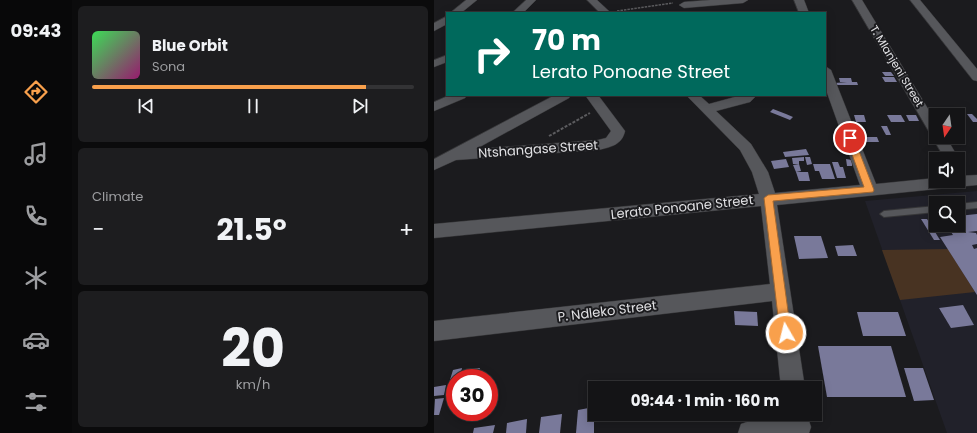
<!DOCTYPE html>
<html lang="en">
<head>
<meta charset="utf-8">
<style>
  body { margin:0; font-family:Poppins,sans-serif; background:#1d1d1f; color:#f1f3f6; height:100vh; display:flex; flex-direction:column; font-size:15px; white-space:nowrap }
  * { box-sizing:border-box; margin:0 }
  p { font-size:13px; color:#9d9ea1 }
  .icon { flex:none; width:22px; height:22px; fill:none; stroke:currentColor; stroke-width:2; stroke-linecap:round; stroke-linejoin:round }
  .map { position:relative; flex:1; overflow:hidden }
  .sheet { display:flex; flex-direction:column; gap:6px; padding:6px; background:#0b0b0c; width:362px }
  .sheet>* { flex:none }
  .guide { position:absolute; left:12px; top:12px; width:380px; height:84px; border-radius:0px; box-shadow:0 2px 10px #0003,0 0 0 1px #333335; background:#00695c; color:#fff; overflow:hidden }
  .needle { width:26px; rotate:193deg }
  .tools { position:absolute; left:495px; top:108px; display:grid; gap:8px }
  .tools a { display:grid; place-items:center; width:36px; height:36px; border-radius:0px; background:#141416; box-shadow:0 2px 10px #0003,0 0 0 1px #333335; font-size:20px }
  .speed { position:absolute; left:12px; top:369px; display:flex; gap:8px; font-size:20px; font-weight:700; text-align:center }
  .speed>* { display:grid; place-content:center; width:52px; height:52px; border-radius:50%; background:#141416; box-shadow:0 2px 10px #0003,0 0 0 1px #333335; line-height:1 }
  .speed .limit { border:6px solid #d22; background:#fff; color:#111 }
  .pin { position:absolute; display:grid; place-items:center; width:34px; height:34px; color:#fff; margin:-17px; border:2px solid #fff; border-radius:50%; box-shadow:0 1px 4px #0007 }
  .me { position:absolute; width:44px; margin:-22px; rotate:352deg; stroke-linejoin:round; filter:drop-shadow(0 0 3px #0008) }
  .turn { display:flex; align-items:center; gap:14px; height:84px; padding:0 20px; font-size:18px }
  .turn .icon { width:52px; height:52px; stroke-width:2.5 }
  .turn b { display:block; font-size:28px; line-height:34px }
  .big { font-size:30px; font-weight:700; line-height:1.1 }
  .sheet .card { flex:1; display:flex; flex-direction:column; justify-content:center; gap:6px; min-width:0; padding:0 14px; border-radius:6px; background:#1d1d1f }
  .sheet .dial { align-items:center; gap:0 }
  .dial b { font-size:52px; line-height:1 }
  .song { display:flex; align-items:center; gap:12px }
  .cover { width:48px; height:48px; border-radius:6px; background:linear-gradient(135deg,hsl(130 70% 55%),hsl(320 70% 35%)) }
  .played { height:4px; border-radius:2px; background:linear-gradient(90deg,#f9a04c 85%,#333335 85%) }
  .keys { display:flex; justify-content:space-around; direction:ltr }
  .heat { display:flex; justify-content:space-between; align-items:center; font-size:22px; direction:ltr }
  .trip { position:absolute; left:154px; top:381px; width:234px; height:40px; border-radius:0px; background:#141416; box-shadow:0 2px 10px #0003,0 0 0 1px #333335; font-weight:700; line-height:40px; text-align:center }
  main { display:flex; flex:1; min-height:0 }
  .dock { display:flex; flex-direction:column; width:72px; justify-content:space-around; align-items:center; background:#080809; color:#9d9ea1 }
  .dock .icon { width:28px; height:28px }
  .dock .on { color:#f9a04c }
  .dock b { font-size:18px; color:#f1f3f6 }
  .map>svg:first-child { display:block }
  .built { fill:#21212a; fill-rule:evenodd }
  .green { fill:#483322 }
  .building { fill:#79799a }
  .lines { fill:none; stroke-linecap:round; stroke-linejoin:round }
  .lane-casing { stroke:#363638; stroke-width:2 }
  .street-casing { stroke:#363638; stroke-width:1 }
  .path-far1 { stroke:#5c5c5f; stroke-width:1.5; stroke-dasharray:2.5 1; stroke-linecap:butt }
  .path { stroke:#5c5c5f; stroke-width:2; stroke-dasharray:3 1.5; stroke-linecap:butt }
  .lane { fill:#56575b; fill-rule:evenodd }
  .street { fill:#56575b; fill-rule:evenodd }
  .route { fill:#f9a04c; stroke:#a26831 }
  .labels { text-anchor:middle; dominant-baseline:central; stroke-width:4; stroke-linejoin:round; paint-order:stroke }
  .far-street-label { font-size:11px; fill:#e1e1e4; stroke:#1b1b1e }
  .street-label { font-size:13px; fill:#e1e1e4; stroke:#1b1b1e }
</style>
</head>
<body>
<main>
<nav class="dock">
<b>09:43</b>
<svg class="icon on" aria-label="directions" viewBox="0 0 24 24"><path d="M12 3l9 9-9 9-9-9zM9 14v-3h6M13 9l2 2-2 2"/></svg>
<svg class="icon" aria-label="music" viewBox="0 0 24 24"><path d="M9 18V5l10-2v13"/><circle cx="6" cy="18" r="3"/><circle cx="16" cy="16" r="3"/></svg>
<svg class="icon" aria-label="phone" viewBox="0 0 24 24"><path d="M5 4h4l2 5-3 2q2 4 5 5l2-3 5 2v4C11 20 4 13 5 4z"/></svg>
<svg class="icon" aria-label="climate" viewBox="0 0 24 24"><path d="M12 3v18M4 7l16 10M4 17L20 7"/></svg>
<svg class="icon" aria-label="car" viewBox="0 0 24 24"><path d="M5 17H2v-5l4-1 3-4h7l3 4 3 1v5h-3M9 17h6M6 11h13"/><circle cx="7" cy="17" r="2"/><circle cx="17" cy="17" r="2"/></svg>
<svg class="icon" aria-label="filters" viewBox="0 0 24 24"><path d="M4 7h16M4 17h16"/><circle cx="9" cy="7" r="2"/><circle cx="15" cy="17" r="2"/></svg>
</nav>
<section class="sheet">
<div class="card">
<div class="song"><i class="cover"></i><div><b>Blue Orbit</b><p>Sona</p></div></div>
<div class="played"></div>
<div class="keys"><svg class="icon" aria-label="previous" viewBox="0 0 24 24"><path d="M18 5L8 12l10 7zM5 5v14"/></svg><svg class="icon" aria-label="pause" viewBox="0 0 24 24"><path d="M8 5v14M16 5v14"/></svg><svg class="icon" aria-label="next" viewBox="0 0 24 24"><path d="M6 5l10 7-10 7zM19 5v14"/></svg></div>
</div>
<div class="card"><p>Climate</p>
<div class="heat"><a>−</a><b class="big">21.5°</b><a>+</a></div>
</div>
<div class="card dial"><b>20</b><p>km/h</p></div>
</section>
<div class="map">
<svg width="543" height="433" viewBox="0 0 543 433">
  <rect width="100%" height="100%" fill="#1b1b1e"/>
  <path class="built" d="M543 191V433H513L431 201ZM502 203H524V225H502Z"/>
  <polygon class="green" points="514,249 541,292 466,300 448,250"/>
  <g class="building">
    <polygon points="448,72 457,72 460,76 451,76"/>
    <polygon points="448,77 460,77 463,82 451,82"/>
    <polygon points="405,78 417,78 418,82 406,82"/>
    <polygon points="413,82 423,82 424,85 403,85 401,83"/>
    <polygon points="339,109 352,114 359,117 356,120 336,112"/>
    <polygon points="533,114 538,114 543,119 543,122 539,122"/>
    <polygon points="420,115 430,115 432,122 422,122"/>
    <polygon points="453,115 467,115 471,122 457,122"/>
    <polygon points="472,115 482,115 485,121 475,121"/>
    <polygon points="447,126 453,126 457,135 452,135"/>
    <polygon points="428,137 443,137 445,142 430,142"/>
    <polygon points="372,149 375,155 351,157 349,152"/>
    <polygon points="370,157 370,161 365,161 365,164 359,164 358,158"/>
    <polygon points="371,157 376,157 378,164 373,165"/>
    <polygon points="352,159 355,167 340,169 337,161"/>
    <polygon points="412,159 418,160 418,166 413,166"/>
    <polygon points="398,162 404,162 406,167 409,167 412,178 403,178"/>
    <polygon points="365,164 367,171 362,172 359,165"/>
    <polygon points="379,164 396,164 401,179 388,179 385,171 381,171"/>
    <polygon points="362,172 374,172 376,181 365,181"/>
    <polygon points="543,214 543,231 534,232 542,233 543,235 543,244 538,245 540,249 543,248 543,295 506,237 519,235 517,232 508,233 503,225 524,225 524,216"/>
    <polygon points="487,219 493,219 506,240 500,240"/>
    <polygon points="360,236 387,236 394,258 365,259"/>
    <polygon points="419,245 423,256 404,256 401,246"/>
    <polygon points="529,305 540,325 517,328 505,308"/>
    <polygon points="300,311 323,312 324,326 301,325"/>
    <polygon points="423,312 464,312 472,336 429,336"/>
    <polygon points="384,346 457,346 472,397 393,397"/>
    <polygon points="28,368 26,378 21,378 21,394 11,396 19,370"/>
    <polygon points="46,368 43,378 31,378 33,369"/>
    <polygon points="470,368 489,368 500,400 480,401"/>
    <polygon points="12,385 10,395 0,396 0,387"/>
    <polygon points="10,398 5,415 0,415 1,399"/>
    <polygon points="160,407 160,433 142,433 144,410"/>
    <polygon points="128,414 126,433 105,433 107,417"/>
    <polygon points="93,419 92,433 72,433 73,423"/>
    <polygon points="61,425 59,433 39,433 40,428"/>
  </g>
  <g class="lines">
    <defs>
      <g id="lane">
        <polygon points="543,202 543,208 524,210 524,204"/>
        <polygon points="502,206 502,212 450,217 446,214 450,211"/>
      </g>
      <g id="street">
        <polygon points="32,0 43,0 27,13 16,13"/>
        <polygon points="92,0 102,0 89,13 78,13"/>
        <polygon points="153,0 163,0 177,13 166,13"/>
        <polygon points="276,0 314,0 309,3 250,8 245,5 250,2"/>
        <polygon points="360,0 370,0 375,13 365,13"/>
        <polygon points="418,0 428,0 502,122 502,137 512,137 525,159 524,161 524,159 511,159"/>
        <polygon points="476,0 486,0 543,69 543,81 539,80"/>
        <polygon points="13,16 13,24 0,31 0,23"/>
        <polygon points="13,55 13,62 0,67 0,60"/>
        <polygon points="391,66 397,70 442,184 502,178 502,181 524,181 524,176 543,175 543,185 343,205 371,388 347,388 338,301 0,341 0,321 336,284 327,206 0,238 0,224 325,194 318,172 306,150 252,95 265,95 275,104 308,95 323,95 316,102 282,111 317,144 334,172 341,193 426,185 391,87"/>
        <polygon points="16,95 33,95 31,98 0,111 0,102"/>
        <path d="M121 95H137L135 98 42 149 164 140 172 138 177 131 151 95H164L191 131C188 145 177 147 164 150L22 160 0 170V159Z"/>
        <polygon points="365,415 374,418 377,427 375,433 304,433 307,424 316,421"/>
      </g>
    </defs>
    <use href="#lane" class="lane-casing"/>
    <use href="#street" class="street-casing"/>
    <g class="path-far1">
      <polyline points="183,11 239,3"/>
      <polyline points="99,12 115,13"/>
    </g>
    <polyline class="path" points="115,136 156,113"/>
    <use href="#lane" class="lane"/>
    <use href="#street" class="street"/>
  </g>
  <polygon class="route" points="416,135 420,138 440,190 439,192 339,201 357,333 356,336 352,338 348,336 346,333 330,198 334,195 430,187 412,138"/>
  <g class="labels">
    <g class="far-street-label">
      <text transform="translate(463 66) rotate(59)">T. Mlanjeni Street</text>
    </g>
    <g class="street-label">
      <text transform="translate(104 149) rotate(-4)">Ntshangase Street</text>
      <text transform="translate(248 207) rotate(-6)">Lerato Ponoane Street</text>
      <text transform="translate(173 311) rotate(-7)">P. Ndleko Street</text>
    </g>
  </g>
</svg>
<div class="tools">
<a><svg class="needle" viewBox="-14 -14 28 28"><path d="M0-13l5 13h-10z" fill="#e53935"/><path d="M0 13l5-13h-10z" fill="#9d9ea1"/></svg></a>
<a><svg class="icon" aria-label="sound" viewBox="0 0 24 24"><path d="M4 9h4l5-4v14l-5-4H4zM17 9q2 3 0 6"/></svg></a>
<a><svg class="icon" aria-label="search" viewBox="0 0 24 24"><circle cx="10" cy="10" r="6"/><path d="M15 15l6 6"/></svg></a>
</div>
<div class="speed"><div class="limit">30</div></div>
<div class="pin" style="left:416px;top:138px;background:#d93025"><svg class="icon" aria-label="arrive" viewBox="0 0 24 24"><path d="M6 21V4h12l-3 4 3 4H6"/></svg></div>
<svg class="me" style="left:352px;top:333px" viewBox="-20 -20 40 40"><circle r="17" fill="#f9a04c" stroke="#fff" stroke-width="3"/><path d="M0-11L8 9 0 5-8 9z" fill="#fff"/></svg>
<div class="trip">09:44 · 1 min · 160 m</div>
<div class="guide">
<div class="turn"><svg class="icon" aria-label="right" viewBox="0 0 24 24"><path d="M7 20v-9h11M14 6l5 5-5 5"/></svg><div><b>70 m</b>Lerato Ponoane Street</div></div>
</div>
</div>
</main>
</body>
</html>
